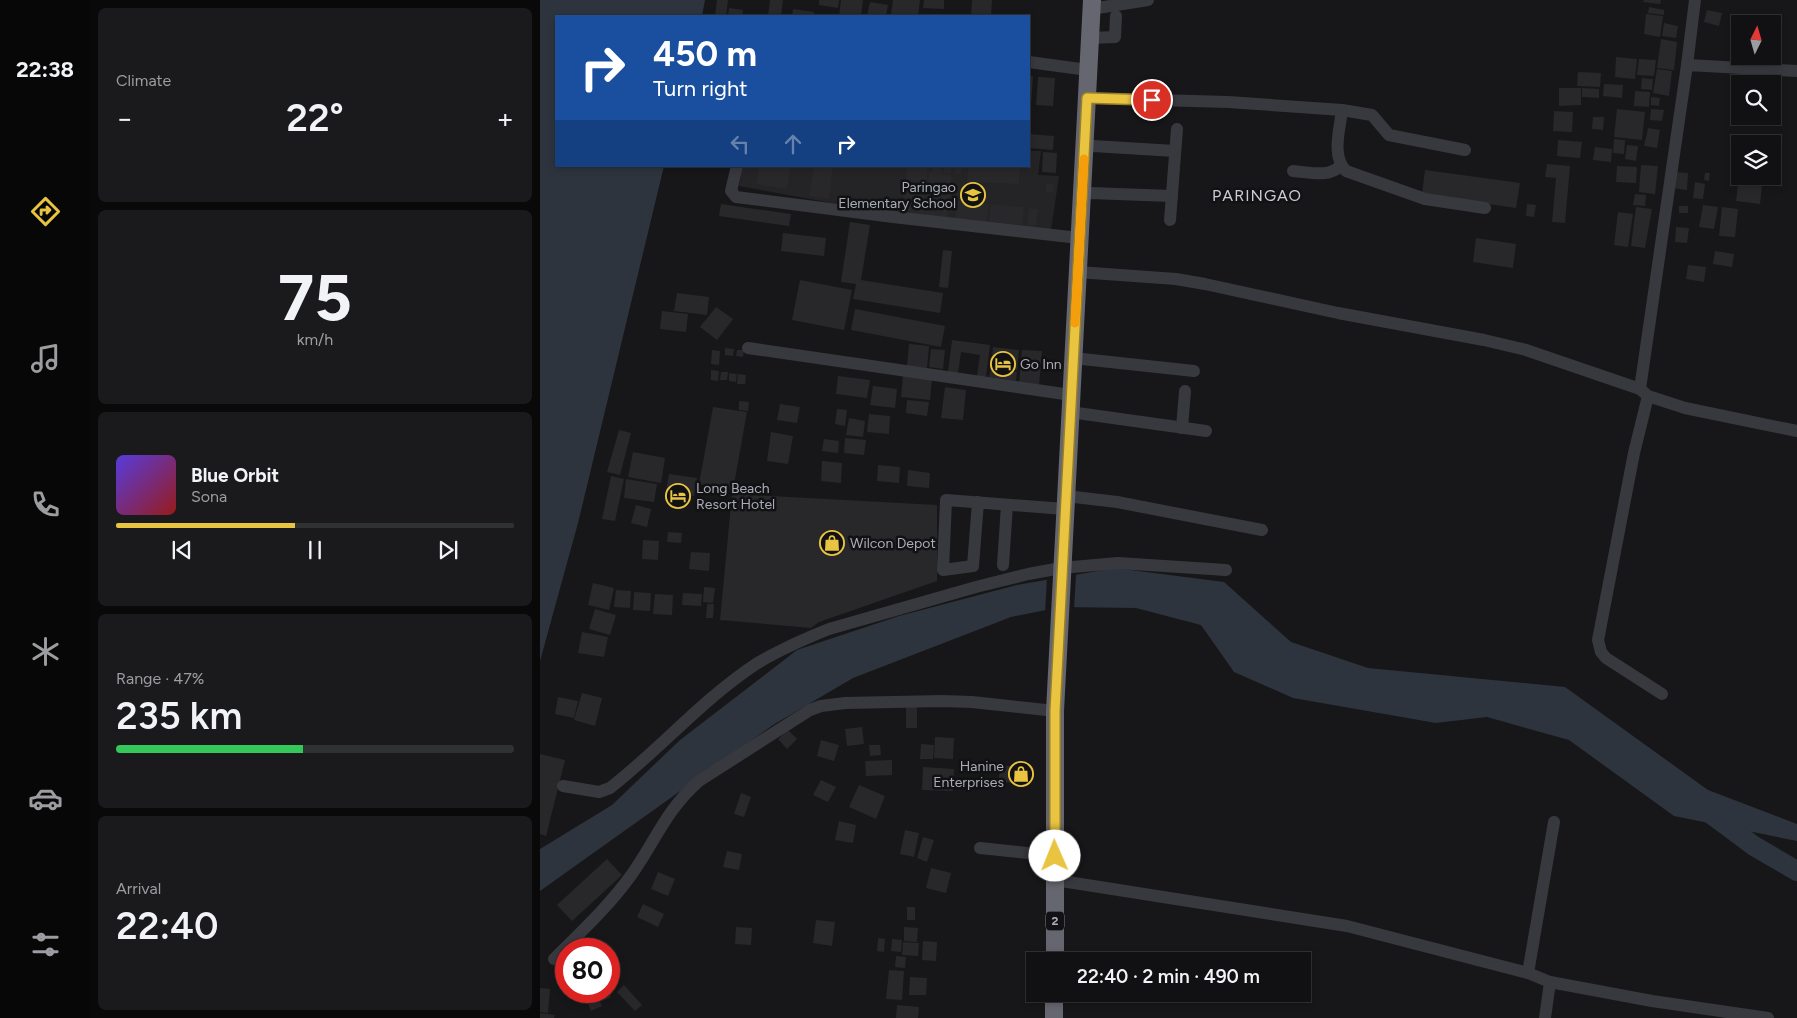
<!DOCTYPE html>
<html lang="en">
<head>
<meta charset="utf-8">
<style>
  body { margin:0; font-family:Figtree,sans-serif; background:#1a1a1c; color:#f1f3f6; height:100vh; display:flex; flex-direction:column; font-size:19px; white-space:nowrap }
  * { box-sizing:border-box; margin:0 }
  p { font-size:16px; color:#9c9da0 }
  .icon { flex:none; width:28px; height:28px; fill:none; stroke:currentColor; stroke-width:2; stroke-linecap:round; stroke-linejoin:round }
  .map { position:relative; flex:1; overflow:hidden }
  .sheet { display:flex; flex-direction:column; gap:8px; padding:8px; background:#09090a; width:450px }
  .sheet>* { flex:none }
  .guide { position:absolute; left:15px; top:15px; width:475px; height:152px; border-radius:0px; box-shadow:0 2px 8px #0003,0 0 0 1px #303133; background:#1a4fa0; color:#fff; overflow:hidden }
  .needle { width:32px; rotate:5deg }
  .controls { position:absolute; left:1191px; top:15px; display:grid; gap:10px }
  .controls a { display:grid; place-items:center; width:50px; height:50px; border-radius:0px; background:#111113; box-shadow:0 2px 8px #0003,0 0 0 1px #303133; font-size:25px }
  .speed { position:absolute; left:15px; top:938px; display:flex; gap:10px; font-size:25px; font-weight:700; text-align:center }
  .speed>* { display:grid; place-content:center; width:65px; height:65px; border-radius:50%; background:#111113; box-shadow:0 2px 8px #0003,0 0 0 1px #303133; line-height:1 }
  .speed .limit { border:8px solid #d22; background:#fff; color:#111 }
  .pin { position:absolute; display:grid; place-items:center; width:42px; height:42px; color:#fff; margin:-21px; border:2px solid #fff; border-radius:50%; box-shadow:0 1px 5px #0007 }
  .me { position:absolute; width:55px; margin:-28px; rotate:359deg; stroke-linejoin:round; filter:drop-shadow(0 0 4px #0008) }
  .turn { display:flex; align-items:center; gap:18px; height:105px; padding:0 15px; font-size:22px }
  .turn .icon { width:65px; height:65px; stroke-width:2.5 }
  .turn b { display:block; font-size:35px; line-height:42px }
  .lanes { display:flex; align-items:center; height:48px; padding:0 15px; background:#0003; justify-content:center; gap:25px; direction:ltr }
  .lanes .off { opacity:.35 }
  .big { font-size:38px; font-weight:600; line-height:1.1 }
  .sheet .tile { flex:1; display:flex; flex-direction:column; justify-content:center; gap:8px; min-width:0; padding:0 18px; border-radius:8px; background:#1a1a1c }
  .sheet .dial { align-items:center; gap:0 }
  .dial b { font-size:65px; line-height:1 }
  .song { display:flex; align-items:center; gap:15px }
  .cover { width:60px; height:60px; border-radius:8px; background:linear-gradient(135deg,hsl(250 70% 55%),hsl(0 70% 35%)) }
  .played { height:5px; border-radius:2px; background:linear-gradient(90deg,#e9c440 45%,#303133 45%) }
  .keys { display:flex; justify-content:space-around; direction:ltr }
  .heat { display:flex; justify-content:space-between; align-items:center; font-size:28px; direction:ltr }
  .charge { height:8px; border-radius:4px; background:linear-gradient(90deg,#34c759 47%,#303133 0) }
  .trip { position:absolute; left:486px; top:952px; width:285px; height:50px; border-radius:0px; background:#111113; box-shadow:0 2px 8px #0003,0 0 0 1px #303133; font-weight:600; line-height:50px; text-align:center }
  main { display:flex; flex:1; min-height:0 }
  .dock { display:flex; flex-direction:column; width:90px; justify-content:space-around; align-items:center; background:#070708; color:#9c9da0 }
  .dock .icon { width:35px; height:35px }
  .dock .on { color:#e9c440 }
  .dock b { font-size:22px; color:#f1f3f6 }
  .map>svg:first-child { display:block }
  .built { fill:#242326 }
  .water { fill:#2e343d }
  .pier { fill:#171719 }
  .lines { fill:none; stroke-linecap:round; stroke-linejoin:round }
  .river { stroke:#2e343d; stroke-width:20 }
  .building { fill:#28272a }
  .minor { stroke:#38393e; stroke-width:12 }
  .highway { stroke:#65666f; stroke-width:18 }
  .route-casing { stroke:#977f2a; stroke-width:12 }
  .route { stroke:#e9c440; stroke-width:9 }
  .slow { stroke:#f59e0b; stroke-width:9 }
  .labels { text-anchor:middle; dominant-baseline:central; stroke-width:5; stroke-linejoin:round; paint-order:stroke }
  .shield { fill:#121214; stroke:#7c7e87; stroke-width:1 }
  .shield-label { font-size:12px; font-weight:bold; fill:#aaadb8 }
  .poi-label { font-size:14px; fill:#aaadb8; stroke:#121214; text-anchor:start }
  .quarter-label { font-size:16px; letter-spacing:1px; fill:#cbccd5; stroke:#121214 }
</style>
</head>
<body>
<main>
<nav class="dock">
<b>22:38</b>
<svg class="icon on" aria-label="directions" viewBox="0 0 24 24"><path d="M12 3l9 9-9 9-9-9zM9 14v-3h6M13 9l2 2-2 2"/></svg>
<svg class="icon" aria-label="music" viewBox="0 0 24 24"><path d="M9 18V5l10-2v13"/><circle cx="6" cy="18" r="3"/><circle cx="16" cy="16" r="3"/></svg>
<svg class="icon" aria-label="phone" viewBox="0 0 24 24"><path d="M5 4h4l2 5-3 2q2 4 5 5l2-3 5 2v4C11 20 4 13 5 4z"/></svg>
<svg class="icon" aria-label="climate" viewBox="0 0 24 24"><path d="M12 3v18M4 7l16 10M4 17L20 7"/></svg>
<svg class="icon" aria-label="car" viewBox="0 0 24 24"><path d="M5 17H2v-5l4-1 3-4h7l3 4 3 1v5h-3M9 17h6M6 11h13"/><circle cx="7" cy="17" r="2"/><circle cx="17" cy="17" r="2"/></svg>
<svg class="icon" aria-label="filters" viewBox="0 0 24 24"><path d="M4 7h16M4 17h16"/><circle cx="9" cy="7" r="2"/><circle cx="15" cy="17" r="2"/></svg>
</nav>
<section class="sheet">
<div class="tile"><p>Climate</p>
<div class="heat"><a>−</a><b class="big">22°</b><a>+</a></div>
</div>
<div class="tile dial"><b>75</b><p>km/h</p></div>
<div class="tile">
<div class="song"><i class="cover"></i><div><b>Blue Orbit</b><p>Sona</p></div></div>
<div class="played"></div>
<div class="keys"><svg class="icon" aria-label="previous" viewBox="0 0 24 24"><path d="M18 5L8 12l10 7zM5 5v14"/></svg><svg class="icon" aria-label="pause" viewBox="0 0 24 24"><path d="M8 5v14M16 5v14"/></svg><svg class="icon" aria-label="next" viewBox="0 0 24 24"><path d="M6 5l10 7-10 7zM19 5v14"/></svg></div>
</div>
<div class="tile"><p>Range · 47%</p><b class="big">235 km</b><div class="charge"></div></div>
<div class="tile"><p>Arrival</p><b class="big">22:40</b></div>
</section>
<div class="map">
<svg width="1257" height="1018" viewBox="0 0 1257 1018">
  <rect width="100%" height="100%" fill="#171719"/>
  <polygon class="built" points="489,151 501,151 498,175 519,176 511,230 347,213 199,186 203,166 489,166"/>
  <g class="water">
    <polygon points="0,0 165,0 162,16 16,16 16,166 124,166 38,523 0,661"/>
    <polygon points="575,568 684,582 751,642 828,668 1025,687 1168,790 1257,824 1257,841 1134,816 1029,740 947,717 896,723 753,698 694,672 661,625 596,608 521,607 471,617 313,678 233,725 0,891 0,849 72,805 140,740 257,650 359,616 477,585"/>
  </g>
  <polygon class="pier" points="522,575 536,575 534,610 522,610 505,613 507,577"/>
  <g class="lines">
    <polyline class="river" points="1167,811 1214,846 1257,871"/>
  </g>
  <g class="building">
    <polygon points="177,0 188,0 186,16 175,16"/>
    <polygon points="230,0 243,0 241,16 228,16"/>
    <polygon points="279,0 299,0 298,8 279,5"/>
    <polygon points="301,0 323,0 321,16 299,16"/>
    <polygon points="353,0 380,0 378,16 351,14"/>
    <polygon points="384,0 404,0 404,9 383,8"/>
    <polygon points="432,0 452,0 451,16 431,16"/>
    <polygon points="1104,0 1121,0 1120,4 1103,2"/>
    <polygon points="330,2 348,5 346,16 327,16"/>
    <polygon points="1109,7 1124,10 1124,15 1108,13"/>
    <polygon points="189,8 203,10 202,16 188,16"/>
    <polygon points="253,9 274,12 274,16 252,16"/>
    <polygon points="1167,10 1182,13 1179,26 1164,22"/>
    <polygon points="1106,14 1123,16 1120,37 1104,34"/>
    <polygon points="1124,23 1138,26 1136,38 1122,36"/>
    <polygon points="1121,39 1137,42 1134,70 1117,68"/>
    <polygon points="1076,57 1097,59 1095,79 1075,77"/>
    <polygon points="1099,59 1116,60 1114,76 1097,75"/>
    <polygon points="1117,69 1132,71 1129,96 1113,93"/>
    <polygon points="1038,72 1061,73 1060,87 1037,86"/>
    <polygon points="489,76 493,76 491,105 489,105"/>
    <polygon points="498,77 515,78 513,106 496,105"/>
    <polygon points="1102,78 1113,79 1112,90 1101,89"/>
    <polygon points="1064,84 1083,85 1082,98 1063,96"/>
    <polygon points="1019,88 1041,88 1041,105 1019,106"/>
    <polygon points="1042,88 1059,89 1059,98 1042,97"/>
    <polygon points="1095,91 1110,92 1109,107 1094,106"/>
    <polygon points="1111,97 1120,98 1119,106 1111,105"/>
    <polygon points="1077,109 1105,112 1102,140 1074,137"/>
    <polygon points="1111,109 1124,110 1122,121 1110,120"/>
    <polygon points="1014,111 1033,112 1032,132 1013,131"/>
    <polygon points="1053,117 1064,117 1063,130 1052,129"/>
    <polygon points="1108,128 1120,130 1117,148 1104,146"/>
    <polygon points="489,134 514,136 513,150 489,148"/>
    <polygon points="1074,139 1085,140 1084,154 1073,153"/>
    <polygon points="1018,140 1042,142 1040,158 1017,156"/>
    <polygon points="1087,145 1098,146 1096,161 1085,159"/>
    <polygon points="1055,147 1072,149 1071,162 1053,160"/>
    <polygon points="503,152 517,153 516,173 502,172"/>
    <polygon points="1007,164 1030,166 1025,223 1012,222 1016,178 1005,177"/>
    <polygon points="1101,165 1118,166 1115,194 1099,192"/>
    <polygon points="219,166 251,166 247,189 216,184"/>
    <polygon points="274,166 293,166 289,199 269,196"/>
    <polygon points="367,166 388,166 384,215 363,213"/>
    <polygon points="393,166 401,166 401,173 396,173 412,175 407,220 384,218 389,172 392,173"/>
    <polygon points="404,166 412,166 411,174 403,173"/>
    <polygon points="415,166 422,166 421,174 415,173"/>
    <polygon points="428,166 480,166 479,184 427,182"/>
    <polygon points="1077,166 1097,167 1096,183 1076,182"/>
    <polygon points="885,170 980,183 976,208 882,194"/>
    <polygon points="1132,172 1148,173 1147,190 1130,188"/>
    <polygon points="1165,173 1170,173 1169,181 1164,180"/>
    <polygon points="1199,176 1223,177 1220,204 1196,201"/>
    <polygon points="1155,182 1165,184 1163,199 1153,198"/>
    <polygon points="506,184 514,184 513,192 506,192"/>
    <polygon points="1095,194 1106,195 1105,206 1093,205"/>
    <polygon points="417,201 449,204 447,222 415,218"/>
    <polygon points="181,204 251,214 249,226 179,216"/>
    <polygon points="451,204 484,207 482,225 449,222"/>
    <polygon points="987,204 996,205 994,217 986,216"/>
    <polygon points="1163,205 1178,207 1174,229 1159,227"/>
    <rect x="1139" y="206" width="9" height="7"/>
    <polygon points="1096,207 1112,209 1105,248 1091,246"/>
    <polygon points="1182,207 1198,209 1195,237 1179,236"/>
    <polygon points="489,208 498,209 496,226 487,225"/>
    <polygon points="1078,212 1093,214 1088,247 1074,245"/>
    <polygon points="310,222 330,225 321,280 403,293 400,313 313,299 316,284 301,282"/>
    <polygon points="1136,227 1149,228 1147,243 1135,242"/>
    <polygon points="243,233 286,238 284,256 241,251"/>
    <polygon points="936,238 976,244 973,268 933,262"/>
    <polygon points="403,250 412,251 408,288 399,287"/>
    <polygon points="1175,251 1194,254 1192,267 1173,264"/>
    <polygon points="1148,265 1166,267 1164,282 1146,279"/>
    <polygon points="260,280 312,290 304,330 252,320"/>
    <polygon points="137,293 169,297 167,315 134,311"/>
    <polygon points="176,307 193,319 177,340 160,327"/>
    <polygon points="315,309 405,326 401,347 311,330"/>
    <polygon points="122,311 148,314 146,332 120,329"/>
    <polygon points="412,340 450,345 446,377 437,376 440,355 421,352 418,373 408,372"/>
    <polygon points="369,344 389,346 387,368 367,366"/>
    <polygon points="453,347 479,350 477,370 451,367"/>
    <polygon points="185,348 194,349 193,356 185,355"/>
    <polygon points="391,349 405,350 403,369 389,367"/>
    <polygon points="172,350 180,351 179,365 171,364"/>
    <polygon points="197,350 204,350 203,357 196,356"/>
    <polygon points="482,350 502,351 499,386 479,384"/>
    <polygon points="451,369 477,372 476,381 449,377"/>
    <polygon points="171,370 179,371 178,381 171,380"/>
    <polygon points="181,372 188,372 187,380 180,380"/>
    <polygon points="189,373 197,374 196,382 189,381"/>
    <polygon points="198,374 206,375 205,384 197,384"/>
    <polygon points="298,376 330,380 327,398 296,394"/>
    <polygon points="363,376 392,379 390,400 361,397"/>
    <polygon points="333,386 357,389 355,408 330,405"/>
    <polygon points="405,387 426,390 423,420 401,418"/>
    <polygon points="367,400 389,402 387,416 366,413"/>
    <polygon points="199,401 209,402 208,411 199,410"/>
    <polygon points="240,404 260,407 257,423 237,420"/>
    <polygon points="173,407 207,412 193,490 159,484"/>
    <polygon points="297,409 307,410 305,426 295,424"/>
    <polygon points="329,414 350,416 349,434 327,432"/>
    <polygon points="309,418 325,421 323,437 306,435"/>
    <polygon points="79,430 91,433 80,475 67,472"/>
    <polygon points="231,432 253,436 248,464 227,461"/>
    <polygon points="305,438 326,440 324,455 304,453"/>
    <polygon points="284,439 299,441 298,453 282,451"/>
    <polygon points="93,452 125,458 121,483 88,477"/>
    <polygon points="282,461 302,463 301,483 281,481"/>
    <polygon points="338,465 360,467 359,483 337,481"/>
    <polygon points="368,470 390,473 389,488 367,486"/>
    <polygon points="129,474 157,478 154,496 126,491"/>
    <polygon points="71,476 84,479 75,521 62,519"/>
    <polygon points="86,479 117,484 114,502 84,498"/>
    <polygon points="192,494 397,505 397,581 279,622 271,628 180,620"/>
    <polygon points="96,505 111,509 107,527 91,523"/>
    <polygon points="128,532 142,533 141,543 127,542"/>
    <polygon points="103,540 119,541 118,560 102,559"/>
    <polygon points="151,552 170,553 169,571 149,569"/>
    <polygon points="53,583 74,588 69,610 48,605"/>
    <polygon points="164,587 175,588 173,603 163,602"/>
    <polygon points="76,590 91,591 90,608 74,607"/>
    <polygon points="94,592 111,593 110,611 93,610"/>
    <polygon points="143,593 162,594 161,606 142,605"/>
    <polygon points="115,594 133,595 132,615 113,614"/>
    <polygon points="167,604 174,604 173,618 166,618"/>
    <polygon points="55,609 76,615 70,635 49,629"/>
    <polygon points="42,632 68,637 64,657 38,653"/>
    <polygon points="42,693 62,698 55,726 34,720"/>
    <polygon points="18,697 38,701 34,718 15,714"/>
    <rect x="366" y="707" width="11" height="21"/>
    <polygon points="322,727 324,744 307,746 305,729"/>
    <polygon points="248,730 257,739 247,749 238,739"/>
    <polygon points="395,737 414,738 413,759 394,758"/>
    <polygon points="281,740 299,745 294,761 277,756"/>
    <polygon points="381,744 394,745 393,759 380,759"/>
    <polygon points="329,745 340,745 341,755 330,756"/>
    <polygon points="0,754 25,760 6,836 0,834"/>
    <polygon points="352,760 352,775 326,776 325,761"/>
    <polygon points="461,765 490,769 487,785 458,781"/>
    <polygon points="383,767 414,769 413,791 382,790"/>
    <polygon points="281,780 296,787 288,802 273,795"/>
    <polygon points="319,785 345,796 336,819 309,807"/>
    <polygon points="201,793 211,797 204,817 194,814"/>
    <polygon points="299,821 316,825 313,843 295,840"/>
    <polygon points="365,830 379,833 374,857 360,854"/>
    <polygon points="383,837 394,840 387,862 377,858"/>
    <polygon points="187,851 202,854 199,870 183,867"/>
    <polygon points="67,859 82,875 32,921 17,905"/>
    <polygon points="391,868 411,873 406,893 386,888"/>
    <polygon points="118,872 135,879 128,896 111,889"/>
    <polygon points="103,904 124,914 118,927 97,917"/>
    <rect x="367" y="907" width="8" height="13"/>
    <polygon points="276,920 295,922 292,946 273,943"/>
    <polygon points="196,927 212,928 211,945 195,944"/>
    <polygon points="364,927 378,928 377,942 364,941"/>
    <polygon points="338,938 345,939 344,952 337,951"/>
    <polygon points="352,939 362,940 361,952 351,951"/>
    <polygon points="383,941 397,942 396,961 382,960"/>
    <polygon points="363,942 379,943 378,956 362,955"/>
    <polygon points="356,956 366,957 365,968 355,967"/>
    <polygon points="349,970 364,971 362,1000 346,999"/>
    <polygon points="370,977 387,978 386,995 369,995"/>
    <polygon points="84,985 102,1005 95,1011 77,992"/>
    <polygon points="0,988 10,989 8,1013 0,1012"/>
    <polygon points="57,991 68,991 71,997 62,1001"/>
    <polygon points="56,992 62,1006 51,1011 45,996"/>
    <polygon points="357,1005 379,1007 378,1018 356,1018"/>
    <polygon points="0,1013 15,1015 14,1018 0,1018"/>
  </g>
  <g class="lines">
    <g class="minor">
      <polyline points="551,9 608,0"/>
      <polyline points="550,38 575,37 576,16"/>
      <polyline points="489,62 548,70"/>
      <polyline points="1147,65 1155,0"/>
      <polyline points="547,98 688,102 802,110 832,115 849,135 925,150"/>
      <path d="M802 110C800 129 791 156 806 171L885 199 945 208"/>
      <polyline points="544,149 553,146 635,151"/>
      <polyline points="197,166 191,191 196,197 353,217 539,238"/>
      <path d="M753 171C769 172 789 178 800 166"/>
      <polyline points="542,195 550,193 632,196"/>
      <polyline points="630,220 637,129"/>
      <polyline points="538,272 636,279 665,284 798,313 944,340 986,350 1100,389 1108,396 1145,408 1257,431"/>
      <polyline points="208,348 531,395"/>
      <polyline points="533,358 654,371"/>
      <polyline points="1100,389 1147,65 1257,71"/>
      <polyline points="1108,396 1094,453 1058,640 1061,652 1066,658 1122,694"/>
      <polyline points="530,412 666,431"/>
      <polyline points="642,428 645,391"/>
      <polyline points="526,496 577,502 722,530"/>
      <polyline points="438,502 433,566 403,570 406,500 525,509"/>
      <polyline points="463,565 467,505"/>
      <path d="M23 786 59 792 70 788C120 749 163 699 216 664 239 650 264 639 289 629L436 587 488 574 521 568 578 563 686 570"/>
      <polyline points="440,848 515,856"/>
      <polyline points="515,880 807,926 988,973 1010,982 1112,1001 1228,1018"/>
      <path d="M14 959C41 932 70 905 92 874 116 840 126 810 159 781L270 710 281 706 305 703 402 701 432 702 515 711"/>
      <polyline points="988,973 1014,822"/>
      <polyline points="1005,1018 1010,982"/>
    </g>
    <g class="highway">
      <polyline points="515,961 515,711 552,0"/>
      <polyline points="514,1018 514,994"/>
    </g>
  </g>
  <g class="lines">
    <defs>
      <polyline id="route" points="515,856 515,711 547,98 612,100"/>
    </defs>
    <use href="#route" class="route-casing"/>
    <use href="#route" class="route"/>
    <polyline class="slow" points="535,323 544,159"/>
  </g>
  <defs>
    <symbol id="school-ring" viewBox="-11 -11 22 22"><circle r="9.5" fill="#121214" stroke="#e9c440" stroke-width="1.5"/><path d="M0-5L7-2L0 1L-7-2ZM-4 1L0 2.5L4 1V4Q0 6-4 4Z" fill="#e9c440"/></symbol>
    <symbol id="hotel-ring" viewBox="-11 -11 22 22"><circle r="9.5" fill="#121214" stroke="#e9c440" stroke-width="1.5"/><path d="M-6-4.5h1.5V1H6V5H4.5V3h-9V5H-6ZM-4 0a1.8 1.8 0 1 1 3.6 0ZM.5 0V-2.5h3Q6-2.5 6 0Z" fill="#e9c440"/></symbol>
    <symbol id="shop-ring" viewBox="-11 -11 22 22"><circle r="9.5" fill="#121214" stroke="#e9c440" stroke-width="1.5"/><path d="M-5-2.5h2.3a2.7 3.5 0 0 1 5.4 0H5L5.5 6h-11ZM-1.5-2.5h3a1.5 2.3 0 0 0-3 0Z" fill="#e9c440"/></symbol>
  </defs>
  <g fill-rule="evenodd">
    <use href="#school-ring" x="419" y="181" width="28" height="28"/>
    <use href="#hotel-ring" x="449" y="350" width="28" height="28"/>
    <use href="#hotel-ring" x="124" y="482" width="28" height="28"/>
    <use href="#shop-ring" x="278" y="529" width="28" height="28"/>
    <use href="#shop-ring" x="467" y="760" width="28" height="28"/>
  </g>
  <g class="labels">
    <rect class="shield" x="506" y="911.5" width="18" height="19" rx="4"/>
    <g class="shield-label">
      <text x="515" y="921">2</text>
    </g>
    <g class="poi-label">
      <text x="416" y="187" text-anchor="end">Paringao<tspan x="416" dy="16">Elementary School</tspan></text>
      <text x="480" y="364">Go Inn</text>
      <text x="156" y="488">Long Beach<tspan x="156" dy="16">Resort Hotel</tspan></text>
      <text x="310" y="543">Wilcon Depot</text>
      <text x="464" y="766" text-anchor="end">Hanine<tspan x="464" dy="16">Enterprises</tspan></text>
    </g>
    <g class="quarter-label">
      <text x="717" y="195">PARINGAO</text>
    </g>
  </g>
</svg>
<div class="controls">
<a><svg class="needle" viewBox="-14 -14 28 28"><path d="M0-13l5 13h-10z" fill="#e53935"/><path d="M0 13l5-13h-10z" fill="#9c9da0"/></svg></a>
<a><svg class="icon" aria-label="search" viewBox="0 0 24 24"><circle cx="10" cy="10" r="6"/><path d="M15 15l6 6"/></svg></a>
<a><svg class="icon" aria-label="layers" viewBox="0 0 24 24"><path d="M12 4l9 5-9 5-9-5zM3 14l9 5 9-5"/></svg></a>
</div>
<div class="speed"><div class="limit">80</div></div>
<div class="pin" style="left:612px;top:100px;background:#d93025"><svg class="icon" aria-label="arrive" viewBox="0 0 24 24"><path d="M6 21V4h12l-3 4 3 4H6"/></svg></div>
<svg class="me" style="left:515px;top:856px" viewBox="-20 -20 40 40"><circle r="19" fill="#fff"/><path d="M0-13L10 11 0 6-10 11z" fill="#e9c440"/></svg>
<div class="trip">22:40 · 2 min · 490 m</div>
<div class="guide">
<div class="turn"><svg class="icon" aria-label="right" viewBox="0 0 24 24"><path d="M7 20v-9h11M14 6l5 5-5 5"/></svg><div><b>450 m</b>Turn right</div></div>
<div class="lanes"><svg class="icon off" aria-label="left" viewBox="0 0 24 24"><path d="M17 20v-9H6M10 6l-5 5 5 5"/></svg><svg class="icon off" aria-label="ahead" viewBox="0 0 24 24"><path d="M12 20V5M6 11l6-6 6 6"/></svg><svg class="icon" aria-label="right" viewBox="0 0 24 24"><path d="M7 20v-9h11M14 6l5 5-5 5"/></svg></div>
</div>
</div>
</main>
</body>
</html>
